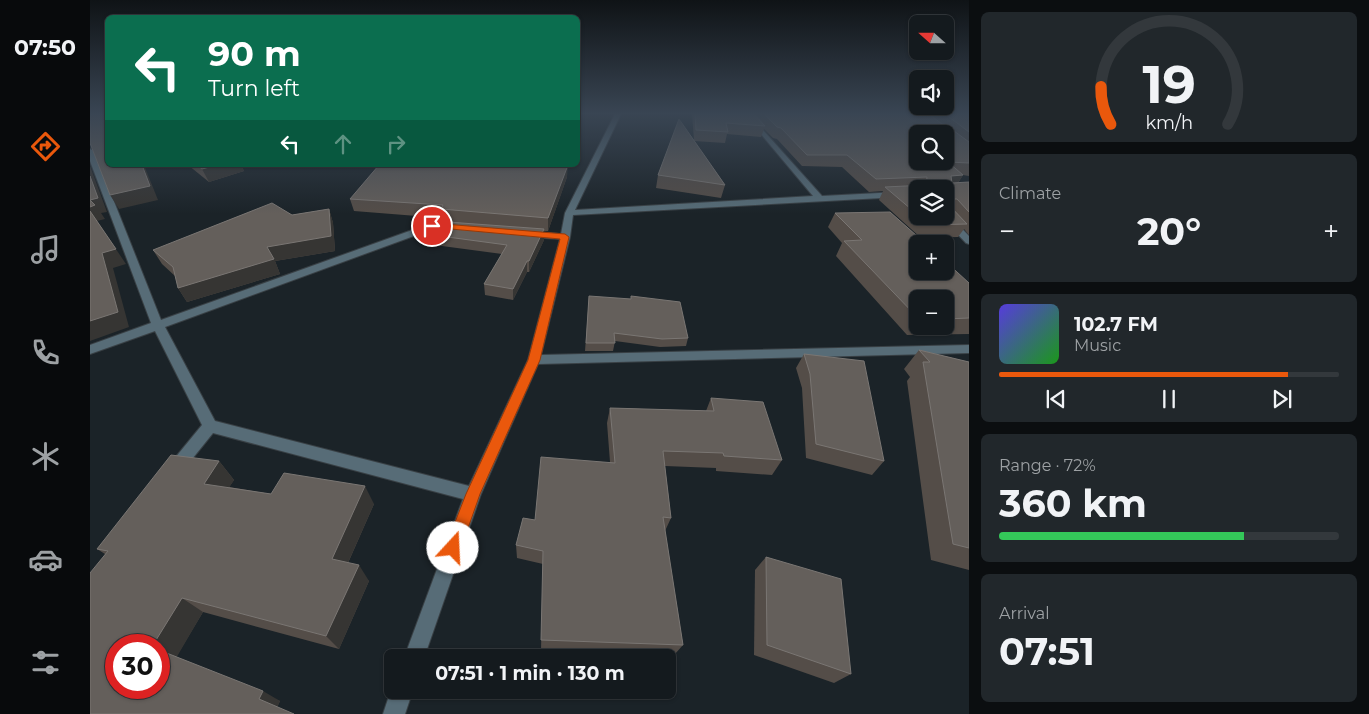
<!DOCTYPE html>
<html lang="en">
<head>
<meta charset="utf-8">
<style>
  body { margin:0; font-family:Montserrat,sans-serif; background:#21272b; color:#f1f3f6; height:100vh; display:flex; flex-direction:column; font-size:19px; white-space:nowrap }
  * { box-sizing:border-box; margin:0 }
  p { font-size:16px; color:#9da1a4 }
  .icon { flex:none; width:28px; height:28px; fill:none; stroke:currentColor; stroke-width:2; stroke-linecap:round; stroke-linejoin:round }
  .map { position:relative; flex:1; overflow:hidden }
  .side { display:flex; flex-direction:column; gap:12px; padding:12px; background:#0b0e10; width:400px }
  .side>* { flex:none }
  .top-card { position:absolute; left:15px; top:15px; width:475px; height:152px; border-radius:8px; box-shadow:0 1px 4px #0004,0 0 0 1px #33383c; background:#0b6e4f; color:#fff; overflow:hidden }
  .needle { width:32px; rotate:291deg }
  .buttons { position:absolute; left:819px; top:15px; display:grid; gap:10px }
  .buttons a { display:grid; place-items:center; width:45px; height:45px; border-radius:8px; background:#141a1e; box-shadow:0 1px 4px #0004,0 0 0 1px #33383c; font-size:25px }
  .speed { position:absolute; left:15px; top:634px; display:flex; gap:10px; font-size:25px; font-weight:700; text-align:center }
  .speed>* { display:grid; place-content:center; width:65px; height:65px; border-radius:50%; background:#141a1e; box-shadow:0 1px 4px #0004,0 0 0 1px #33383c; line-height:1 }
  .speed .limit { border:8px solid #d22; background:#fff; color:#111 }
  .pin { position:absolute; display:grid; place-items:center; width:42px; height:42px; color:#fff; margin:-21px; border:2px solid #fff; border-radius:50%; box-shadow:0 1px 5px #0007 }
  .me { position:absolute; width:55px; margin:-28px; rotate:20deg; stroke-linejoin:round; filter:drop-shadow(0 0 4px #0008) }
  .turn { display:flex; align-items:center; gap:18px; height:105px; padding:0 20px; font-size:22px }
  .turn .icon { width:65px; height:65px; stroke-width:2.5 }
  .turn b { display:block; font-size:35px; line-height:42px }
  .lanes { display:flex; align-items:center; height:48px; padding:0 20px; background:#0003; justify-content:center; gap:25px; direction:ltr }
  .lanes .off { opacity:.35 }
  .big { font-size:38px; font-weight:700; line-height:1.1 }
  .side .card { flex:1; display:flex; flex-direction:column; justify-content:center; gap:8px; min-width:0; padding:0 18px; border-radius:8px; background:#21272b }
  .side .dial { align-items:center; gap:0 }
  .dial svg { height:130px; overflow:visible; fill:none; stroke:#33383c; stroke-width:7; stroke-linecap:round; text-anchor:middle }
  .dial text { fill:#f1f3f6; stroke:none }
  .song { display:flex; align-items:center; gap:15px }
  .cover { width:60px; height:60px; border-radius:8px; background:linear-gradient(135deg,hsl(250 70% 55%),hsl(120 70% 35%)) }
  .played { height:5px; border-radius:2px; background:linear-gradient(90deg,#ea580c 85%,#33383c 85%) }
  .keys { display:flex; justify-content:space-around; direction:ltr }
  .heat { display:flex; justify-content:space-between; align-items:center; font-size:28px; direction:ltr }
  .charge { height:8px; border-radius:4px; background:linear-gradient(90deg,#34c759 72%,#33383c 0) }
  .trip { position:absolute; left:294px; top:649px; width:292px; height:50px; border-radius:8px; background:#141a1e; box-shadow:0 1px 4px #0004,0 0 0 1px #33383c; font-weight:700; line-height:50px; text-align:center }
  main { display:flex; flex:1; min-height:0 }
  .tab-bar { display:flex; flex-direction:column; width:90px; justify-content:space-around; align-items:center; background:#080a0c; color:#9da1a4 }
  .tab-bar .icon { width:35px; height:35px }
  .tab-bar .on { color:#ea580c }
  .tab-bar b { font-size:22px; color:#f1f3f6 }
  .map>svg:first-child { display:block }
  .lines { fill:none; stroke-linecap:round; stroke-linejoin:round }
  .minor-casing { stroke:#394045; stroke-width:2 }
  .minor { fill:#576c77; fill-rule:evenodd }
  .wall { fill:#544d48; fill-rule:evenodd }
  .shaded-wall { fill:#363533 }
  .building { fill:#645f5b; stroke:#7a7673; fill-rule:evenodd }
  .route { fill:#ea580c; stroke:#983908 }
</style>
</head>
<body>
<main>
<nav class="tab-bar">
<b>07:50</b>
<svg class="icon on" aria-label="directions" viewBox="0 0 24 24"><path d="M12 3l9 9-9 9-9-9zM9 14v-3h6M13 9l2 2-2 2"/></svg>
<svg class="icon" aria-label="music" viewBox="0 0 24 24"><path d="M9 18V5l10-2v13"/><circle cx="6" cy="18" r="3"/><circle cx="16" cy="16" r="3"/></svg>
<svg class="icon" aria-label="phone" viewBox="0 0 24 24"><path d="M5 4h4l2 5-3 2q2 4 5 5l2-3 5 2v4C11 20 4 13 5 4z"/></svg>
<svg class="icon" aria-label="climate" viewBox="0 0 24 24"><path d="M12 3v18M4 7l16 10M4 17L20 7"/></svg>
<svg class="icon" aria-label="car" viewBox="0 0 24 24"><path d="M5 17H2v-5l4-1 3-4h7l3 4 3 1v5h-3M9 17h6M6 11h13"/><circle cx="7" cy="17" r="2"/><circle cx="17" cy="17" r="2"/></svg>
<svg class="icon" aria-label="filters" viewBox="0 0 24 24"><path d="M4 7h16M4 17h16"/><circle cx="9" cy="7" r="2"/><circle cx="15" cy="17" r="2"/></svg>
</nav>
<div class="map">
<svg width="879" height="714" viewBox="0 0 879 714">
  <rect width="100%" height="100%" fill="#1b2328"/>
  <g class="lines">
    <defs>
      <g id="minor">
        <polygon points="525,114 531,114 485,210 723,196 661,122 660,121 663,119 732,196 828,191 828,196 483,215 480,237 451,355 879,345 879,353 448,364 391,494 334,658 314,658 373,499 123,433 90,474 85,476 80,474 77,469 80,464 112,425 65,331 0,354 0,345 61,323 0,161 0,149 4,151 71,320 339,224 359,225 359,229 343,229 75,327 125,421 379,486 438,360 470,239 438,237 433,234 438,231 471,234 475,213"/>
        <polygon points="855,213 858,214 879,236 879,244 876,243 852,218 851,216 855,216"/>
        <polygon points="302,687 302,690 323,690 315,714 293,714"/>
      </g>
    </defs>
    <use href="#minor" class="minor-casing"/>
    <use href="#minor" class="minor"/>
  </g>
  <g class="wall">
    <path d="M602 114H879V176L873 175 868 183 879 182V235L874 229 868 237 831 238 789 200 793 191 779 192 752 167 712 166 687 139 683 138 674 129 671 137 637 134 635 143 604 141 635 185 631 198 566 188 568 175 604 140ZM828 189 855 216H828Z"/>
    <polygon points="98,165 151,165 154,171 119,182"/>
    <polygon points="477,177 458,231 454,231 454,240 439,272 437,272 423,300 395,295 394,284 412,254 337,244 335,234 352,221 352,218 264,211 260,199"/>
    <polygon points="239,209 243,223 245,251 185,261 190,274 97,302 88,288 85,276 72,264 63,250 202,215"/>
    <path d="M745 213 879 283V334L817 335 746 256 752 243 738 227ZM828 299H855V326H828Z"/>
    <polygon points="499,296 598,338 596,346 570,347 525,341 523,351 495,351"/>
    <polygon points="829,350 879,362 879,570 841,560 817,381 820,377 814,369"/>
    <polygon points="714,354 794,461 782,475 716,458 712,388 706,368"/>
    <polygon points="621,398 692,460 682,475 626,471 626,468 575,466 581,518 575,531 593,645 585,654 451,650 453,564 427,558 426,545 445,520 520,462 517,423 520,408 616,411"/>
    <polygon points="129,461 144,480 139,487 181,494 284,504 258,563 279,581 249,649 113,612 86,657 190,701 187,707 0,714 15,554 7,549"/>
    <polygon points="676,557 761,674 744,683 664,655 665,570"/>
  </g>
  <g class="shaded-wall">
    <polygon points="52,165 54,165 68,200 29,209 20,195"/>
    <polygon points="127,165 151,165 154,171 119,182 112,169"/>
    <polygon points="478,165 477,177 458,231 458,218"/>
    <polygon points="0,166 17,212 11,213 15,219 7,221 36,264 23,268 39,327 0,341"/>
    <polygon points="873,175 865,187 854,189 861,176"/>
    <polygon points="239,209 243,223 245,251 185,261 190,274 97,302 88,288 177,247"/>
    <polygon points="454,229 454,240 439,272 439,261"/>
    <polygon points="437,261 437,272 423,300 423,289"/>
    <polygon points="129,461 144,480 130,502 114,484"/>
    <polygon points="275,486 284,504 253,574 242,559"/>
    <polygon points="269,565 279,581 249,649 236,636"/>
    <polygon points="92,598 113,612 85,660 69,651 69,645 63,645"/>
    <polygon points="173,691 190,701 187,708 169,699"/>
  </g>
  <g class="building">
    <polygon points="0,114 18,114 18,165 52,165 60,186 20,195 0,143"/>
    <polygon points="605,114 664,114 675,126 636,123 638,132 606,130"/>
    <path d="M674 114H839L852 124 860 125V128L879 142V163L858 162 873 175 861 176 862 183 879 182V212L867 199H862L858 204 877 224 839 225 829 216H855V189H828V215L795 187 836 185 837 177 786 179 757 155H717L691 128 687 127ZM828 134H855V161H828Z"/>
    <polygon points="855,114 879,114 879,132"/>
    <polygon points="589,119 635,185 568,175"/>
    <polygon points="107,165 127,165 112,169"/>
    <polygon points="289,165 478,165 458,218 351,209 353,205 260,199"/>
    <polygon points="0,176 8,198 0,200"/>
    <polygon points="0,200 5,205 0,207"/>
    <polygon points="182,203 202,215 239,209 241,236 177,247 184,259 88,288 83,267 63,250"/>
    <polygon points="0,211 26,249 12,253 28,312 0,321"/>
    <polygon points="800,212 836,244 828,244 828,271 855,271 855,261 879,283 879,318 855,319 855,299 828,299 828,318 754,241 772,240 745,213"/>
    <polygon points="344,221 454,229 439,261 437,261 423,289 394,284 417,245 335,234"/>
    <polygon points="499,296 541,299 541,296 590,302 598,338 572,339 524,333 525,343 496,343"/>
    <polygon points="829,350 879,362 879,548 863,544 833,362 840,362"/>
    <polygon points="714,354 774,361 794,461 726,444 720,374"/>
    <polygon points="621,398 673,402 692,460 634,456 633,453 573,451 581,518 573,517 593,645 451,640 453,551 426,545 433,518 445,520 451,457 525,463 520,408 624,411"/>
    <polygon points="81,455 129,461 114,484 181,494 194,473 275,486 242,559 269,565 236,636 92,598 63,645 26,645 26,688 69,688 69,650 173,691 169,699 204,714 0,714 0,573 18,551 7,549"/>
    <polygon points="676,557 751,579 761,674 677,645"/>
  </g>
  <linearGradient id="sky" x2="0" y2="1"><stop stop-color="#0f1316"/><stop offset="0.53" stop-color="#394553"/><stop offset="1" stop-color="#394553" stop-opacity="0"/></linearGradient>
  <rect width="879" height="214" fill="url(#sky)"/>
  <polygon class="route" points="342,223 475,234 479,237 450,360 390,494 369,554 363,556 358,554 355,548 376,494 438,360 470,239 339,227 339,224"/>
</svg>
<div class="buttons">
<a><svg class="needle" viewBox="-14 -14 28 28"><path d="M0-13l5 13h-10z" fill="#e53935"/><path d="M0 13l5-13h-10z" fill="#9da1a4"/></svg></a>
<a><svg class="icon" aria-label="sound" viewBox="0 0 24 24"><path d="M4 9h4l5-4v14l-5-4H4zM17 9q2 3 0 6"/></svg></a>
<a><svg class="icon" aria-label="search" viewBox="0 0 24 24"><circle cx="10" cy="10" r="6"/><path d="M15 15l6 6"/></svg></a>
<a><svg class="icon" aria-label="layers" viewBox="0 0 24 24"><path d="M12 4l9 5-9 5-9-5zM3 14l9 5 9-5"/></svg></a>
<a>+</a>
<a>−</a>
</div>
<div class="speed"><div class="limit">30</div></div>
<div class="pin" style="left:342px;top:226px;background:#d93025"><svg class="icon" aria-label="arrive" viewBox="0 0 24 24"><path d="M6 21V4h12l-3 4 3 4H6"/></svg></div>
<svg class="me" style="left:363px;top:548px" viewBox="-20 -20 40 40"><circle r="19" fill="#fff"/><path d="M0-13L10 11 0 6-10 11z" fill="#ea580c"/></svg>
<div class="trip">07:51 · 1 min · 130 m</div>
<div class="top-card">
<div class="turn"><svg class="icon" aria-label="left" viewBox="0 0 24 24"><path d="M17 20v-9H6M10 6l-5 5 5 5"/></svg><div><b>90 m</b>Turn left</div></div>
<div class="lanes"><svg class="icon" aria-label="left" viewBox="0 0 24 24"><path d="M17 20v-9H6M10 6l-5 5 5 5"/></svg><svg class="icon off" aria-label="ahead" viewBox="0 0 24 24"><path d="M12 20V5M6 11l6-6 6 6"/></svg><svg class="icon off" aria-label="right" viewBox="0 0 24 24"><path d="M7 20v-9h11M14 6l5 5-5 5"/></svg></div>
</div>
</div>
<section class="side">
<div class="card dial"><svg viewBox="0 0 100 80">
<path d="M14 69A42 42 0 1 1 86 69"/>
<path d="M14 69A42 42 0 0 1 8 46" stroke="#ea580c"/>
<text x="50" y="56" font-size="32" font-weight="700">19</text>
<text x="50" y="72" font-size="11">km/h</text>
</svg></div>
<div class="card"><p>Climate</p>
<div class="heat"><a>−</a><b class="big">20°</b><a>+</a></div>
</div>
<div class="card">
<div class="song"><i class="cover"></i><div><b>102.7 FM</b><p>Music</p></div></div>
<div class="played"></div>
<div class="keys"><svg class="icon" aria-label="previous" viewBox="0 0 24 24"><path d="M18 5L8 12l10 7zM5 5v14"/></svg><svg class="icon" aria-label="pause" viewBox="0 0 24 24"><path d="M8 5v14M16 5v14"/></svg><svg class="icon" aria-label="next" viewBox="0 0 24 24"><path d="M6 5l10 7-10 7zM19 5v14"/></svg></div>
</div>
<div class="card"><p>Range · 72%</p><b class="big">360 km</b><div class="charge"></div></div>
<div class="card"><p>Arrival</p><b class="big">07:51</b></div>
</section>
</main>
</body>
</html>
